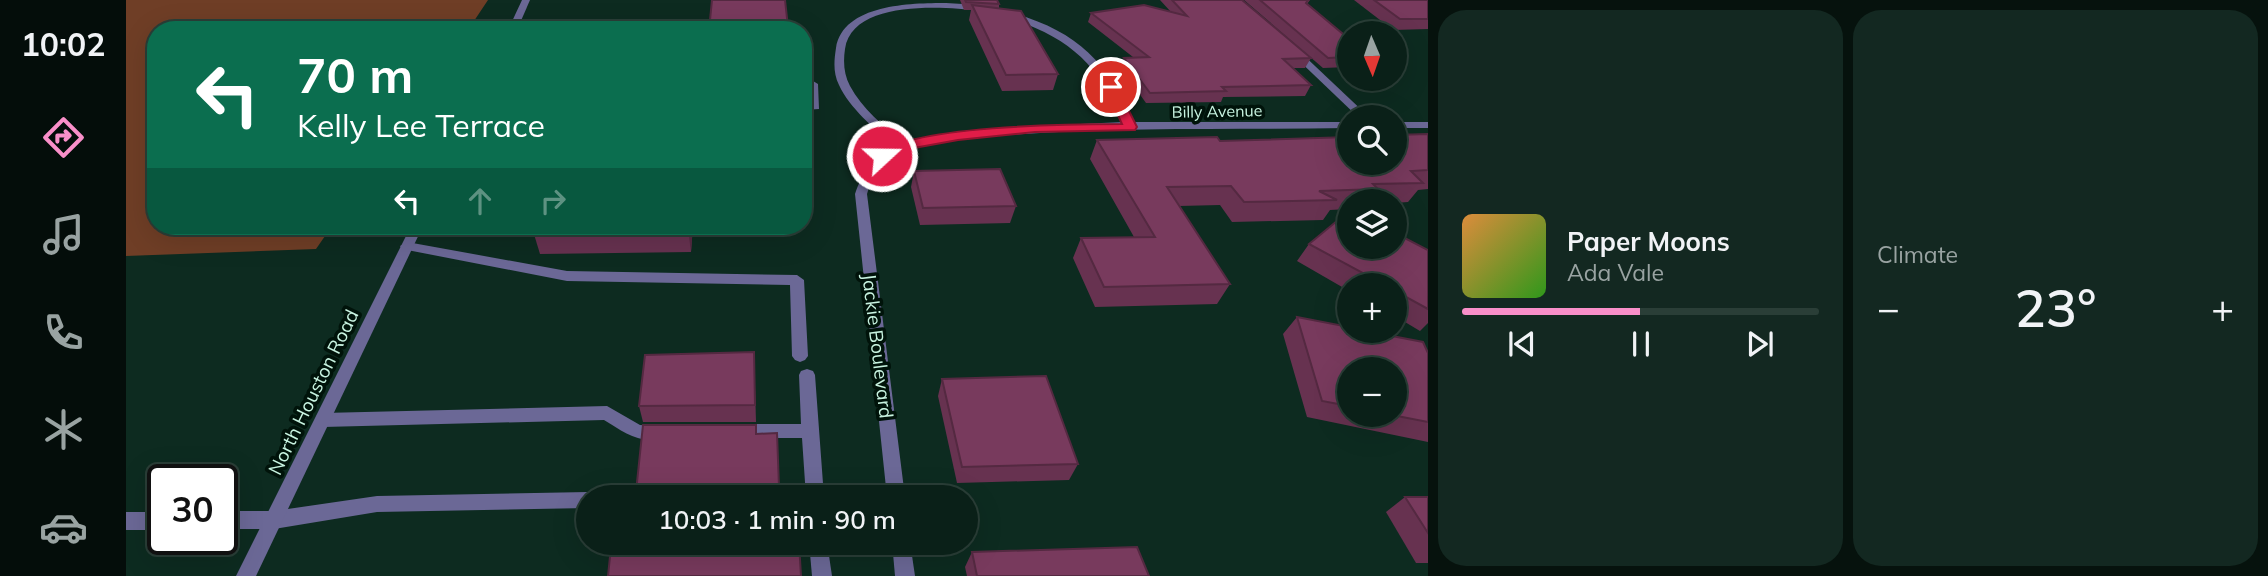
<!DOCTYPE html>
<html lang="en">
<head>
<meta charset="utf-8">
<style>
  body { margin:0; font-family:Mulish,sans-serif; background:#132821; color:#f1f3f6; height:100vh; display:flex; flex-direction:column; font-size:26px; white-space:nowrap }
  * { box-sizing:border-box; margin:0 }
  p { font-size:23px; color:#99a3a2 }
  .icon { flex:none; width:38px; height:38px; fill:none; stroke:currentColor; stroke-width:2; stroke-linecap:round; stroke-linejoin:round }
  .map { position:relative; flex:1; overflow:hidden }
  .sheet { display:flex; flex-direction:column; gap:10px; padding:10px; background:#06120d; width:840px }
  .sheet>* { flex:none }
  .hud { position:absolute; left:21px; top:21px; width:665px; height:214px; border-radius:28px; box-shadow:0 7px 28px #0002,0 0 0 2px #2a3e37; background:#0b6e4f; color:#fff; overflow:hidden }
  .needle { width:46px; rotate:178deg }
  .buttons { position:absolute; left:1211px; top:21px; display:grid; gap:14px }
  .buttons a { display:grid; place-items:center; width:70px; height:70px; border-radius:50%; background:#0a2018; box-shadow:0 7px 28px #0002,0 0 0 2px #2a3e37; font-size:35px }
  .speed { position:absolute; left:21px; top:464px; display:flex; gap:14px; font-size:35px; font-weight:700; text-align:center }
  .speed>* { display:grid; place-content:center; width:91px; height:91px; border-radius:50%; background:#0a2018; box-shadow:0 7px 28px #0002,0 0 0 2px #2a3e37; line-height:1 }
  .speed .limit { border:4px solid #111; border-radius:10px; background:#fff; color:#111 }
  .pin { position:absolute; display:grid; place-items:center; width:60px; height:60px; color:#fff; margin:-30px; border:4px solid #fff; border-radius:50%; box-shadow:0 2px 7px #0007 }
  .me { position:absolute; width:77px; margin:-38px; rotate:69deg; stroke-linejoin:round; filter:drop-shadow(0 0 5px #0008) }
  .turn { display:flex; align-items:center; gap:24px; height:147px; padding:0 35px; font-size:32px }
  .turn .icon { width:91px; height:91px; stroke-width:2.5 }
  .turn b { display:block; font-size:49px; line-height:60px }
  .lanes { display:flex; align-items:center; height:66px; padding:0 35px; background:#0003; justify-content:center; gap:35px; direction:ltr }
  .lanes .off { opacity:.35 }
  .big { font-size:52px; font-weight:600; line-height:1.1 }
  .sheet .widget { flex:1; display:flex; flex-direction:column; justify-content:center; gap:10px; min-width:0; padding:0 24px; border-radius:28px; background:#132821 }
  .song { display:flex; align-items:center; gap:21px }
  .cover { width:84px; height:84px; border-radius:10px; background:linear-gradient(135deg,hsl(30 70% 55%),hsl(110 70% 35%)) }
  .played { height:7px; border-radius:4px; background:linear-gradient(90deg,#f98fc9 50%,#2a3e37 50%) }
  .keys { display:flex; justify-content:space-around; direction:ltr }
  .heat { display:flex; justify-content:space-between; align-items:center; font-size:38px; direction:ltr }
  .sheet .tiles { flex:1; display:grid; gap:10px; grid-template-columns:repeat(2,1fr) }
  .trip { position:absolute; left:450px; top:485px; width:402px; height:70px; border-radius:35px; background:#0a2018; box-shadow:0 7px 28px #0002,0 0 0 2px #2a3e37; font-weight:600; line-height:70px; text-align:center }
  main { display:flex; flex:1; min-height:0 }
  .tab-bar { display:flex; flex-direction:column; width:126px; justify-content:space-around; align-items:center; background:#040d0a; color:#99a3a2 }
  .tab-bar .icon { width:49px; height:49px }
  .tab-bar .current { color:#f98fc9 }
  .tab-bar b { font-size:32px; color:#f1f3f6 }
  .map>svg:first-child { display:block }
  .green { fill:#6f3e26 }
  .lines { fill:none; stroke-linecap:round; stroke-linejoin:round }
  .service { fill:#6b6896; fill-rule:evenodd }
  .minor { fill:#6b6896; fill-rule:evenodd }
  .tertiary { fill:#6b6896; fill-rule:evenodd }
  .wall { fill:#673250; fill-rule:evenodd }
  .shaded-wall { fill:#542941 }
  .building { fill:#783a5d; stroke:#542941; stroke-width:2 }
  .route { fill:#e11d48; stroke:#92132f; stroke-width:2 }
  .labels { text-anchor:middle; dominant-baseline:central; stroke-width:7; stroke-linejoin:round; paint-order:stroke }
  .far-street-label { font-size:16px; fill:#c8f4e1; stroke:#00130a }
  .street-label { font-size:19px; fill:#c8f4e1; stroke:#00130a }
</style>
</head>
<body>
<main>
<nav class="tab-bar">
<b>10:02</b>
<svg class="icon current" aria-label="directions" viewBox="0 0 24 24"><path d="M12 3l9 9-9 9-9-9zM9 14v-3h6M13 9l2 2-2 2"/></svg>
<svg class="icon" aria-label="music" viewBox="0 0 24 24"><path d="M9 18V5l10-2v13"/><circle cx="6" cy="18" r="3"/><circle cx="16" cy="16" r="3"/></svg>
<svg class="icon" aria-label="phone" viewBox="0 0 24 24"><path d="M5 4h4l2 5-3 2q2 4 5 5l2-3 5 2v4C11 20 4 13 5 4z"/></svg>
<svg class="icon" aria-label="climate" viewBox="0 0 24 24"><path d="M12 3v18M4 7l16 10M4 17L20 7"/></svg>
<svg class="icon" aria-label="car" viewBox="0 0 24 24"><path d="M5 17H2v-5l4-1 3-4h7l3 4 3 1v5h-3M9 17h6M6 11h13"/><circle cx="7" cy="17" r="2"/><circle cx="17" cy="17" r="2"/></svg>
</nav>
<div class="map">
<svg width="1302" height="576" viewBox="0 0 1302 576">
  <rect width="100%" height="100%" fill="#0d2b20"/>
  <polygon class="green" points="0,0 362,0 342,30 30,30 30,226 206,226 190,249 0,256"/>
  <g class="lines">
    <g class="service">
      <polygon points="677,81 687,81 692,84 693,109 677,110 677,104 683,104 682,87 677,87"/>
      <polygon points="281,242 441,271 671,275 678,280 682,356 679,360 674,362 669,360 666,356 664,285 441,281 276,249 274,246"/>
      <polygon points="681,369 687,371 689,375 698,497 680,497 676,438 613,438 607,436 605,431 607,426 613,424 675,424 673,375 675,371"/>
      <path d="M481 406 514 425 539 427 541 432 539 437C515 446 498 432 478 420L197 427 191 425 189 420 191 415 197 413Z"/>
      <polygon points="462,492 470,497 462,497 462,508 251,512 148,529 142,526 139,520 142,514 148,511 251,496"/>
      <polygon points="683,542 701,542 706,576 686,576"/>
    </g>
    <g class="minor">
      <path d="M820 3 853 5 857 8 853 11C817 6 726 0 719 49 717 62 718 75 724 86 736 109 758 125 775 143L832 133 912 126 997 122C971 62 942 37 880 17L879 15 883 12C949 30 981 60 1008 122H1223V128C1105 130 989 126 871 136 839 139 801 137 771 152 754 160 747 177 741 194L779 497H761L729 194C736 174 746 155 766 146 748 127 724 109 713 85 707 73 708 61 710 48 717 4 785 3 820 3Z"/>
      <polygon points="1165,49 1171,49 1243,117 1232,117 1165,53"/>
      <rect x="1269" y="122" width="33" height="6"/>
      <polygon points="96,511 148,511 154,514 157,520 154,526 148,529 96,529"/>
      <rect x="0" y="512" width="37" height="18"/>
      <polygon points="766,542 784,542 789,576 769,576"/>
    </g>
    <g class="tertiary">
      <polygon points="396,0 404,0 391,30 382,30"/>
      <polygon points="285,226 297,226 130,576 110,576"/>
    </g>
  </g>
  <g class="wall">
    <polygon points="834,0 871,0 873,4 873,8 932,74 927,90 876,91 843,20 845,10 838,10"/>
    <polygon points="1034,0 1116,0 1185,58 1179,68 1167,68 1185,85 1179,96 1097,97 1095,102 1020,103 995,68 998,58 1007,57 962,22 965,13 1045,12"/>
    <polygon points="1118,0 1184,0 1181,4 1223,39 1223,67 1197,68"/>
    <polygon points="1228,0 1302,0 1302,29 1267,30"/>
    <polygon points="1302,134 1302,189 1292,190 1282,202 1269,203 1269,201 1223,201 1223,209 1204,210 1197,220 1106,222 1094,205 1053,206 1104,284 1091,304 969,307 947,258 955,238 1008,237 964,159 971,140 1094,141"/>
    <polygon points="788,171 890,206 884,223 794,225 785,187"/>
    <polygon points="409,226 567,226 565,252 414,254 407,231"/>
    <polygon points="1183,244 1302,250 1302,323 1294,331 1269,316 1269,285 1223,285 1223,291 1171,261"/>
    <path d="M1171 317 1302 353V442L1181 417 1157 334ZM1223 369 1269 415H1223Z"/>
    <polygon points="628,352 630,422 517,422 513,406"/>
    <polygon points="816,379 952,464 943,480 831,483 812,396"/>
    <polygon points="630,434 653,487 653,497 512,497 510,492"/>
    <polygon points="1279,497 1302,497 1302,563 1290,563 1260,512"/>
    <polygon points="846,552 1023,576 841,576 839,567"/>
  </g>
  <polygon class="shaded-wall" points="563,226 567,226 565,252 562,229"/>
  <g class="building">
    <polygon points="586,0 659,0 662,27 653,27 653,30 583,30"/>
    <polygon points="839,0 871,0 873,4 840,2"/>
    <polygon points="1046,0 1116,0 1185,58 1157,59 1185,85 1096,87 1100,91 1024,93 998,58 1023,57 965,13 1018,5 1061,16"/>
    <polygon points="1134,0 1182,0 1180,3 1223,39 1223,57 1202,58"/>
    <polygon points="1248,0 1302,0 1302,19 1274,19"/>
    <polygon points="846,5 895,11 932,74 880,75"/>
    <polygon points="1302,134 1302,170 1285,171 1297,183 1247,184 1252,189 1193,191 1211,200 1118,202 1105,186 1041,187 1104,284 978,287 955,238 1029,237 971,140 1091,137 1094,141 1223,137 1223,163 1269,163 1269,135"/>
    <polygon points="874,169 890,206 797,208 788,171"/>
    <polygon points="1223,211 1223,247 1269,247 1269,233 1302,250 1302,309 1269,291 1269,285 1259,285 1183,244"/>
    <polygon points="409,226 563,226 562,229 407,231"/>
    <polygon points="1171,317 1223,327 1223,331 1240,331 1297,342 1302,353 1302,422 1266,415 1269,415 1269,369 1223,369 1223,406 1196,401"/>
    <polygon points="628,352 629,405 513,406 519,355"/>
    <polygon points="920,376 952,464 836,467 816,379"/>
    <polygon points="517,425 630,425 630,434 651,433 653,487 510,492"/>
    <polygon points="1279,497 1302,497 1302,533"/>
    <polygon points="615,542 673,542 675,576 482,576 485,547"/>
    <polygon points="1011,547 1023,576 851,576 846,552"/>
  </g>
  <path class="route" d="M985 83 991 87 1011 127 1009 130 909 132 832 140 777 150 756 160 750 156C780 125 949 124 996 124L979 87Z"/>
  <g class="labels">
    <g class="far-street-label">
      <text transform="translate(1091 111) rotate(-1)">Billy Avenue</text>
    </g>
    <g class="street-label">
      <text transform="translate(752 346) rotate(83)">Jackie Boulevard</text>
      <text transform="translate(187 392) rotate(-64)">North Houston Road</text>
    </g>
  </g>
</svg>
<div class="buttons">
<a><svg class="needle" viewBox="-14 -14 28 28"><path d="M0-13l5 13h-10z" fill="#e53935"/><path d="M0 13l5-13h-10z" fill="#99a3a2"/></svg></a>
<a><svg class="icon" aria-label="search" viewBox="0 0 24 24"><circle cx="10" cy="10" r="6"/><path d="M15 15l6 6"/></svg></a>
<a><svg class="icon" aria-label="layers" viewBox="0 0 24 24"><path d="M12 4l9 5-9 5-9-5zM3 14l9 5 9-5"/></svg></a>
<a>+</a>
<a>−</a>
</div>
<div class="speed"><div class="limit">30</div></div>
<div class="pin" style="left:985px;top:87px;background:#d93025"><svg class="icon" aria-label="arrive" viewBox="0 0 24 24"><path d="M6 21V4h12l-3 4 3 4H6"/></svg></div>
<svg class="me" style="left:756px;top:156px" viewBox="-20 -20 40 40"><circle r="17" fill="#e11d48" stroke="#fff" stroke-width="3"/><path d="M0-11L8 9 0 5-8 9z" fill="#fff"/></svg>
<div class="trip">10:03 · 1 min · 90 m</div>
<div class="hud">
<div class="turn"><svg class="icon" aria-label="left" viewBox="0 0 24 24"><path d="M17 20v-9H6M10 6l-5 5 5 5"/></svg><div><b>70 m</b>Kelly Lee Terrace</div></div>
<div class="lanes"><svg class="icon" aria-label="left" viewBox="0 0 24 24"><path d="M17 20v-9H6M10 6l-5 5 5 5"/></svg><svg class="icon off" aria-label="ahead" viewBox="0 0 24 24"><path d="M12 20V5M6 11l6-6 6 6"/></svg><svg class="icon off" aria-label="right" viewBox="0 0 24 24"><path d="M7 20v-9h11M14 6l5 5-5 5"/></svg></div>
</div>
</div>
<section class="sheet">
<div class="tiles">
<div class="widget">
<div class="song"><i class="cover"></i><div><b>Paper Moons</b><p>Ada Vale</p></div></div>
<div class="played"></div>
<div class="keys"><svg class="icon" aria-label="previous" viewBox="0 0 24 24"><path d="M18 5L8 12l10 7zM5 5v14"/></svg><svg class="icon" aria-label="pause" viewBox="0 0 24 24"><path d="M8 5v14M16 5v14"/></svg><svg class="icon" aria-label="next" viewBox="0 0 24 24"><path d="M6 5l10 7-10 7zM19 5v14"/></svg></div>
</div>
<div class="widget"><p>Climate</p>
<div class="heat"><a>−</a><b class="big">23°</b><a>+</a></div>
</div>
</div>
</section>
</main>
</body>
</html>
